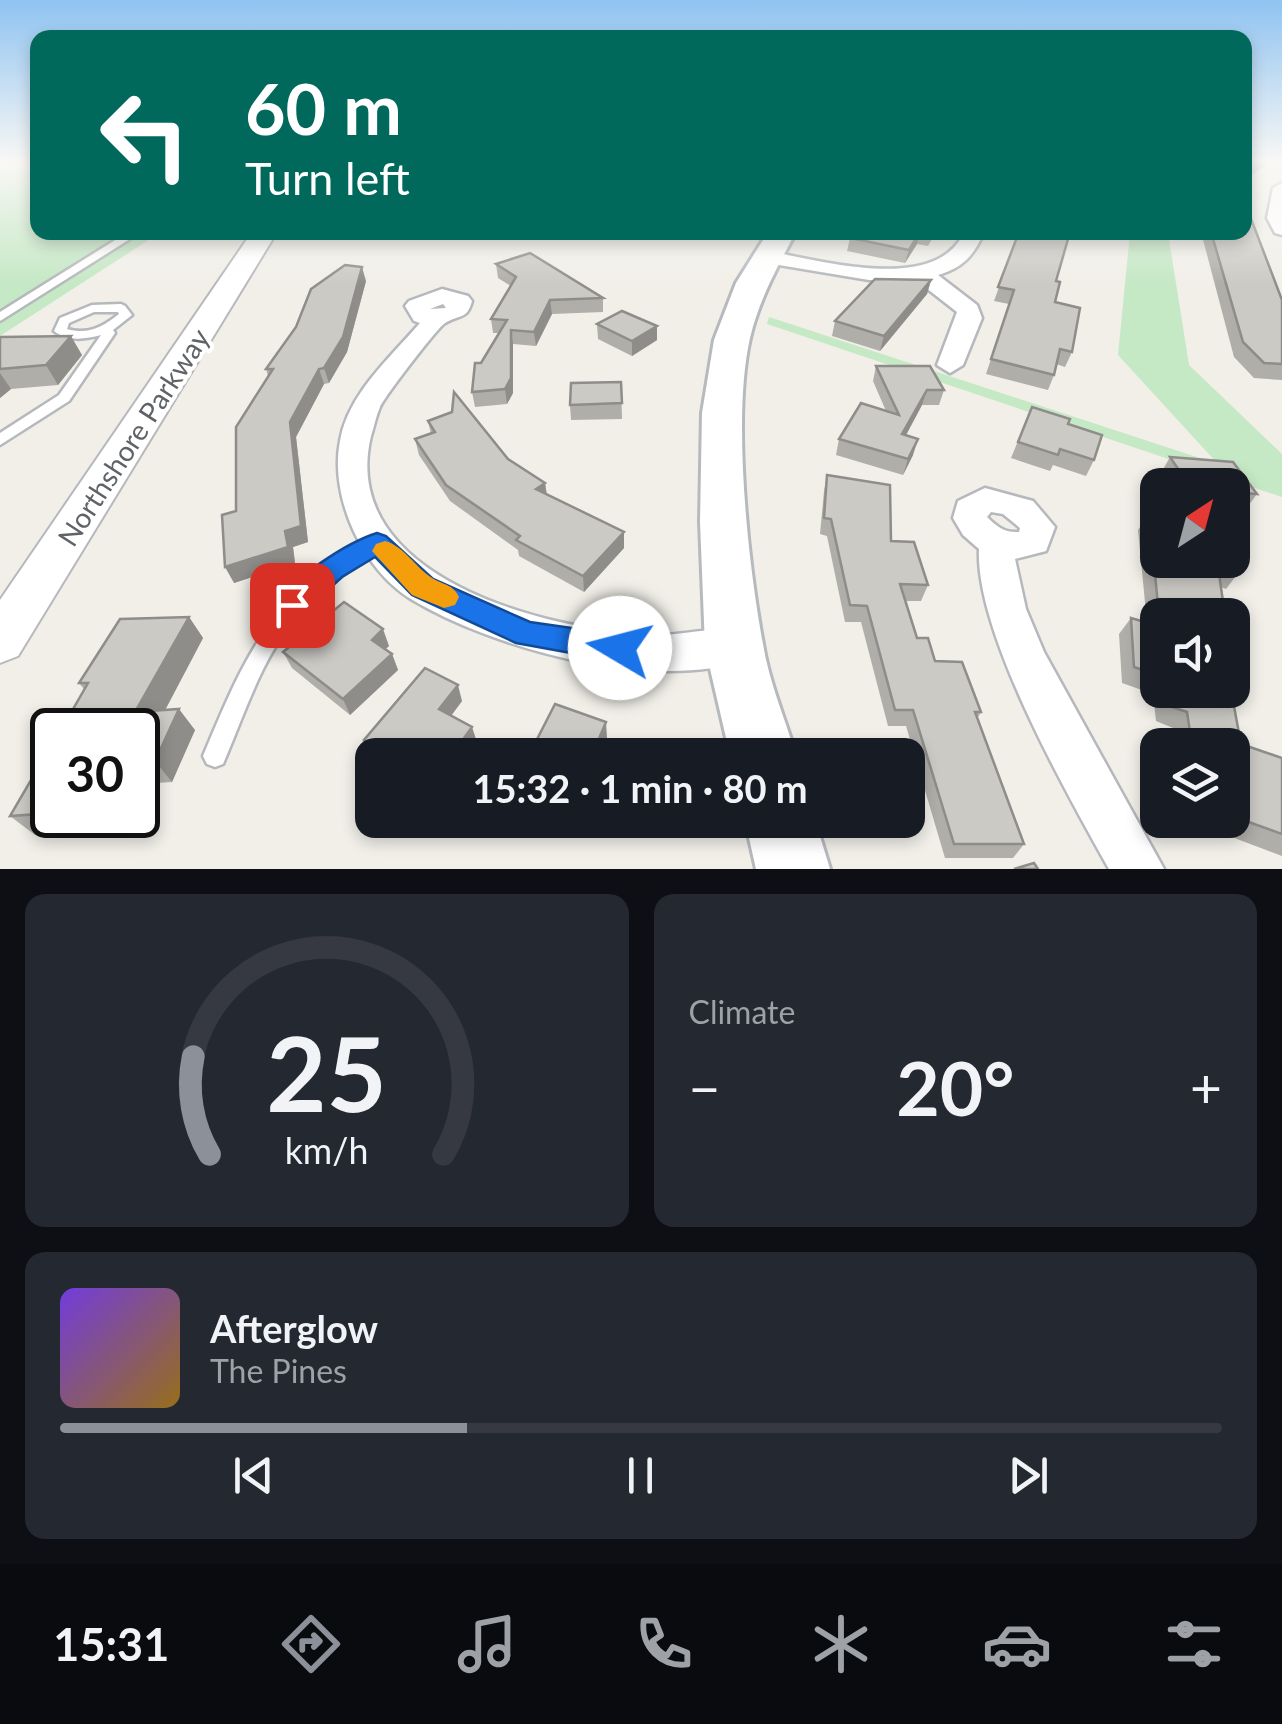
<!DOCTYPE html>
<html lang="en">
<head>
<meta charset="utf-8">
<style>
  body { margin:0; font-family:Lato,sans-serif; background:#242831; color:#f1f3f6; height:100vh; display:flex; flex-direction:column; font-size:38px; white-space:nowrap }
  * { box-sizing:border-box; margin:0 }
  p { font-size:32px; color:#9ea1a6 }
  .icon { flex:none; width:55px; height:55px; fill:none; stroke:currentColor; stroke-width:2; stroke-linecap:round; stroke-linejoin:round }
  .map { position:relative; height:869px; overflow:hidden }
  .drawer { display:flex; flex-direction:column; gap:25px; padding:25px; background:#0d0f14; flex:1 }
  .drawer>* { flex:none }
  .top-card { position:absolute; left:30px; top:30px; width:1222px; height:210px; border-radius:20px; box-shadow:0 5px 15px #0003; background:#00695c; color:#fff; overflow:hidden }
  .needle { width:65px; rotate:36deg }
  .tools { position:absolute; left:1140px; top:468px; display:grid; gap:20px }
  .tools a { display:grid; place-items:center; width:110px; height:110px; border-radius:20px; background:#171b24; box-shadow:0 5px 15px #0003; font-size:50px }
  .speed { position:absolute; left:30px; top:708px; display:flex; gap:20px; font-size:50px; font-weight:700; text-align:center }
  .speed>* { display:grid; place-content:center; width:130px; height:130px; border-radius:50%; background:#171b24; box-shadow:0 5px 15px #0003; line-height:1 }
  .speed .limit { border:5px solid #111; border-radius:15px; background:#fff; color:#111 }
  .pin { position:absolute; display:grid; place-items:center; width:85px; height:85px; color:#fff; margin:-42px; border-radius:20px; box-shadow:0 5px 15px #0006 }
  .me { position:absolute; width:110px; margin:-55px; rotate:278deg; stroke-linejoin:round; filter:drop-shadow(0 0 8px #0008) }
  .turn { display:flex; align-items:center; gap:35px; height:210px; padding:0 50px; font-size:45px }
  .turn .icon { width:130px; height:130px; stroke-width:2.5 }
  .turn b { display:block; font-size:70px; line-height:85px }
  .big { font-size:75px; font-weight:700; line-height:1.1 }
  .drawer .tile { flex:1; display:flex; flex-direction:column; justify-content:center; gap:15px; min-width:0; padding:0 35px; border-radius:20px; background:#242831 }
  .drawer .dial { align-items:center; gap:0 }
  .dial svg { height:260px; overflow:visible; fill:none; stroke:#363941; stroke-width:7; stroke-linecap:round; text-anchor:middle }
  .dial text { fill:#f1f3f6; stroke:none }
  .song { display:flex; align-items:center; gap:30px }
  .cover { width:120px; height:120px; border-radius:15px; background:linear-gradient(135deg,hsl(260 70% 55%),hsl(40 70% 35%)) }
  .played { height:10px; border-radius:5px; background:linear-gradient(90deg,#8c9099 35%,#363941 35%) }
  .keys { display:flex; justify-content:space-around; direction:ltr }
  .heat { display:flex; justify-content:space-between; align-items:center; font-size:55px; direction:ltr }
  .drawer .tiles { flex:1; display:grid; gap:25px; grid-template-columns:1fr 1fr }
  .tile:last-child { grid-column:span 2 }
  .trip { position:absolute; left:355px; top:738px; width:570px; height:100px; border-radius:20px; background:#171b24; box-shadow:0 5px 15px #0003; font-weight:700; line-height:100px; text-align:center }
  .menu { display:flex; height:160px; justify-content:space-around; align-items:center; background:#090b0e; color:#9ea1a6 }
  .menu .icon { width:70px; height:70px }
  .menu .selected { color:#8c9099 }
  .menu b { font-size:45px; color:#f1f3f6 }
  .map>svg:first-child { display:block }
  .green { fill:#c5e8c5 }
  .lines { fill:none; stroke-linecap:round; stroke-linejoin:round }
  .service-casing { stroke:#b5b8bc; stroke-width:5 }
  .minor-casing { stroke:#b5b8bc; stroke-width:5 }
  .tertiary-casing { stroke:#b5b8bc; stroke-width:4 }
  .secondary-casing { stroke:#b6babf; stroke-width:6 }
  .service { fill:#fff; fill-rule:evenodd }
  .minor { fill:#fff; fill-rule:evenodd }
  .tertiary { fill:#fff; fill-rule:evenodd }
  .secondary { fill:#fff; fill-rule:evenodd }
  .wall { fill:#afaea9 }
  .shaded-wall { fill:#8f8d8a }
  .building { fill:#cccac5; stroke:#8f8d8a; stroke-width:2.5 }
  .route { fill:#1a73e8; stroke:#114b97; stroke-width:2.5 }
  .slow { fill:#f59e0b }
  .labels { text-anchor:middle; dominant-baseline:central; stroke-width:8; stroke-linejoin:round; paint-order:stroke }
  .street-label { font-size:28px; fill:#5f6368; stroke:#fff }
</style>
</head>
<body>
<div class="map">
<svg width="1282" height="869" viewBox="0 0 1282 869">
  <rect width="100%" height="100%" fill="#f1efe8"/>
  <g class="green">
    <polygon points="0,163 37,163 38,232 152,233 147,241 0,336"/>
    <polygon points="1130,233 1168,233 1189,365 1282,454 1282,497 767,324 769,317 1218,464 1118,355"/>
  </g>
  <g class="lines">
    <defs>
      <g id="service">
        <polygon points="128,232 141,232 0,321 0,312"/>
        <path d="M121 304 125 306 132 315 113 330 115 333 69 401 0 445V433L59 395 101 335C85 339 68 342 54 331L60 318 92 305ZM94 312H118L119 314C103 327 88 335 67 329L69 323Z"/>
        <path d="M377 536 383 538 386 543 383 548C353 568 321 588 297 616 261 659 245 713 223 764L215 767 207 764 203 756C234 683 258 619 324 569 340 557 358 543 377 536Z"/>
      </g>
      <g id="minor">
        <polygon points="1282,183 1282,235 1275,233 1267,218 1273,188"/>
        <path d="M964 232H984C974 256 962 268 938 275L977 305 982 318 963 365 950 373 937 365 957 312 916 280H869L767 263 757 257 767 251C819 260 937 295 964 232Z"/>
        <path d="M442 289 468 296 472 301C467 320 460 314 445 323 437 328 385 396 380 407 376 416 374 427 371 436 337 578 548 630 650 635 683 637 717 623 748 635L754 647 748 659C655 693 494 649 411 599 363 570 329 497 340 441 348 394 390 358 420 323L414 321 405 306 409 301ZM443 304 446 308 430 309Z"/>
        <path d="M985 488 1033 501 1055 527 1046 551 1015 559 1026 609 1044 652 1164 869H1109C1067 794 975 632 979 549L963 535 953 518 958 501ZM991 512 1003 514 1020 528 1019 532C1005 533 997 527 987 517Z"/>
      </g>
      <polygon id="tertiary" points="252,232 277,232 18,656 0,663 0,600"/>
      <g id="secondary">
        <path d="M768 232H796C777 267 759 300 750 338 732 417 748 563 763 644 769 682 785 719 796 755H730L705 647 700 522 702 413 714 340 736 283Z"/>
        <polygon points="745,820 815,820 830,869 756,869"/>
      </g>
    </defs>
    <use href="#service" class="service-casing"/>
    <use href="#minor" class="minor-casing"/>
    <use href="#tertiary" class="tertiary-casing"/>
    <use href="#secondary" class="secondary-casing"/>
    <use href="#service" class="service"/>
    <use href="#minor" class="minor"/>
    <use href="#tertiary" class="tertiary"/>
    <use href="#secondary" class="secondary"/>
  </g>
  <g class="wall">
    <polygon points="854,232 936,232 928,246 917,244 905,263 847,251 850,238"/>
    <polygon points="1019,232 1056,281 1055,302 1072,352 1065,367 1056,364 1054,375 1048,390 986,374 1009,304 994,301"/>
    <polygon points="1201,232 1245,232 1282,300 1282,380 1254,378 1234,357"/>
    <polygon points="496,264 603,298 603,312 552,314 536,346 513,344 513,393 507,404 475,407 472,392 499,333 493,333 491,319 511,286 498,278"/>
    <polygon points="931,280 927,294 880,351 832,336 835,321"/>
    <polygon points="366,281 347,352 329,383 324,384 296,437 308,542 293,547 295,563 234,583 236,511 268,376 266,369"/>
    <polygon points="597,324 657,326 657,340 632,356 598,339"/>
    <polygon points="0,337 82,355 58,385 11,389 0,398"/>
    <polygon points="876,366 944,390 939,405 922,405 906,435 913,455 903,475 836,455 839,439 886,411 873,381"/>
    <polygon points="621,382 622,419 571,420 570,405"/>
    <polygon points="1032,407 1068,424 1094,460 1086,476 1053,465 1050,471 1011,458"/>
    <polygon points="428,421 508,459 545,483 547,494 624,548 584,592 519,556 518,550 450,501 419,455 415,439 431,434"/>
    <polygon points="1170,457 1257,494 1245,510 1232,509 1232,485 1168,485 1161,473"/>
    <polygon points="827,475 891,541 928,585 921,601 905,601 917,638 935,661 981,712 977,719 1024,844 1013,858 945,858 906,726 888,726 861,622 845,622 827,536 820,534 824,491"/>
    <polygon points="1149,514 1232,560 1239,572 1226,589 1221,587 1225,615 1158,615 1158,690 1231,690 1241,744 1282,758 1282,856 1208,828 1207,820 1232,820 1232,745 1175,745 1173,728 1156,721 1153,694 1122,683 1119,634 1131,618 1147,623 1138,530"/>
    <polygon points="189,617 203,638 165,710 195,730 172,782 156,783 135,828 35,835 10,816 52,744 52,815 138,815 84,689 79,683"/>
    <polygon points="389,646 385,649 392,654 398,670 350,715 292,668 283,652"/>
    <polygon points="462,701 451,716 477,742 468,755 372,755 364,740"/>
  </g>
  <g class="shaded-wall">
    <polygon points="1259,163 1268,163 1245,180 1247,172"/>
    <polygon points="920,232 917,244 905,263 909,250"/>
    <polygon points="362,267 366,281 347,352 329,383 324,368"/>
    <polygon points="931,280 927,294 880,351 884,336"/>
    <polygon points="550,300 552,314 536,346 534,332"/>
    <polygon points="657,326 657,340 632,356 632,341"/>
    <polygon points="511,330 513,344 513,393 507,404 505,389"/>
    <polygon points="71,336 82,355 58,385 46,365"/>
    <polygon points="319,369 324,384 296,437 308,542 293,547 295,563 234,583 225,567 285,531 290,422"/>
    <polygon points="0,373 11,389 0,398"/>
    <polygon points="927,390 922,405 898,450 902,434"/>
    <polygon points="918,439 913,455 903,475 908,459"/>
    <polygon points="545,483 547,499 536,489"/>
    <polygon points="624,532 624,548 584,592 583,576"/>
    <polygon points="189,617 203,638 153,733 135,712"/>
    <polygon points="383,629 389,646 378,656 372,640"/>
    <polygon points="392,654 398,670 350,715 343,699"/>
    <polygon points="458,685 462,701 444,725 439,709"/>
    <polygon points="179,709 195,730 172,782 155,761"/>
    <polygon points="606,722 607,738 600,755 595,748"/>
    <polygon points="472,727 477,742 468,755 452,755"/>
    <polygon points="138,763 156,783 135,828 122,815 138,815"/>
  </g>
  <g class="building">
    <polygon points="1245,163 1259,163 1247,172 1245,188"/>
    <polygon points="1245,203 1282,300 1282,364 1264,363 1243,342 1211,232 1245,232"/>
    <polygon points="854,232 920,232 909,250 850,238"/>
    <polygon points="1019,232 1070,232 1056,281 1060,282 1055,302 1080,308 1072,352 1060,349 1054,375 991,359 1014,290 998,287"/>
    <polygon points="530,253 603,298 550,300 534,332 511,330 511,378 505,389 472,392 475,363 481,363 507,320 491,319 516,277 496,264"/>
    <polygon points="345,265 362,267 343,337 324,368 319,369 290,422 301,526 285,531 288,547 225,567 222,515 236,511 236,427 273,369 266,369 296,327 311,289"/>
    <polygon points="875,279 931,280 884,336 835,321"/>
    <polygon points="622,311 657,326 632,341 597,324"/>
    <polygon points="71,336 46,365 0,369 0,337"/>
    <polygon points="876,366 930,366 944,390 927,390 902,434 918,439 908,459 839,439 861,403 899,415"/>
    <polygon points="621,382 622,403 570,405 571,383"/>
    <polygon points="454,392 508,459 545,483 536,489 624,532 583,576 516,540 520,536 446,485 415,439 435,432 428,421 452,412"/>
    <polygon points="1032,407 1070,419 1068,424 1102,435 1094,460 1060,449 1058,455 1018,442"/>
    <polygon points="1170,457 1233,462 1257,494 1232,492 1232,485 1189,485"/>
    <polygon points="827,475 890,485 891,541 914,542 928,585 900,584 917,638 928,638 935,661 962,662 981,712 975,712 1024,844 954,844 913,710 895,710 867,606 850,605 831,519 824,518"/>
    <polygon points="1149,514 1158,516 1158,560 1232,560 1232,549 1239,572 1218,567 1225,615 1159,615"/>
    <polygon points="344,602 383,629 372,640 392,654 343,699 283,652"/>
    <polygon points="189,617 135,712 179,709 155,761 138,763 138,730 61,730 88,683 79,683 120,619"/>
    <polygon points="1131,618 1158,626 1158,675 1134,667"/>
    <polygon points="425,668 458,685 439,709 472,727 452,755 391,755 364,740"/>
    <polygon points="1168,690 1231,690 1241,744 1282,758 1282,834 1232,816 1232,745 1192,745 1187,712 1169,706"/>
    <polygon points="555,704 606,722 595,748 613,755 529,755"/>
    <polygon points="52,744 52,813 10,816"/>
    <polygon points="1034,863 1038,869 1014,869"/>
  </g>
  <linearGradient id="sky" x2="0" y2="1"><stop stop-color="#8fc3f1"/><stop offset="0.57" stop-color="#f9f8f5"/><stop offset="1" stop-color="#f9f8f5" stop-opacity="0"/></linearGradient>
  <rect width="1282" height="285" fill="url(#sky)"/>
  <path class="route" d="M377 533 386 536 433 579 530 622 620 635 631 639 636 648 631 658 620 662 516 643 412 595 375 557 342 577 302 614 292 617 281 614 277 605C290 579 348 542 377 533Z"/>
  <path class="slow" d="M385 541C405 547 415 567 432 578 443 585 453 584 459 597L455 605 444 608 412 595 372 551 376 544Z"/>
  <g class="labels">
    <g class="street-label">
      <text transform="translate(133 437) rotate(-57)">Northshore Parkway</text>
    </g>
  </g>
</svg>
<div class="tools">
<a><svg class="needle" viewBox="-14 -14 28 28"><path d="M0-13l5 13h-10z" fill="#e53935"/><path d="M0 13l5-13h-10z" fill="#9ea1a6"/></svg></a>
<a><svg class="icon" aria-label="sound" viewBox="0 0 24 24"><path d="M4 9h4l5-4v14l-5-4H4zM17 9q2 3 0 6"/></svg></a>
<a><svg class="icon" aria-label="layers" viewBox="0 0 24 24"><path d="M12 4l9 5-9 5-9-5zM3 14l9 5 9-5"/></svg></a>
</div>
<div class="speed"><div class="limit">30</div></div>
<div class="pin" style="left:292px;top:605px;background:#d93025"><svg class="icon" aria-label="arrive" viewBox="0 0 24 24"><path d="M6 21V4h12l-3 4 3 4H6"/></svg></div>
<svg class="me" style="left:620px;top:648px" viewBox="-20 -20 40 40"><circle r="19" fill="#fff"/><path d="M0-13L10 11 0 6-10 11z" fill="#1a73e8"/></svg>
<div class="trip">15:32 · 1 min · 80 m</div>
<div class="top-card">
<div class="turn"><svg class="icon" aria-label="left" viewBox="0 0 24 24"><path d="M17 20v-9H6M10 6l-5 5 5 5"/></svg><div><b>60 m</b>Turn left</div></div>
</div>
</div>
<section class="drawer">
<div class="tiles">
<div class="tile dial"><svg viewBox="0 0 100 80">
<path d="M14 69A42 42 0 1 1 86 69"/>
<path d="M14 69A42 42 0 0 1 9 39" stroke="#8c9099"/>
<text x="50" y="56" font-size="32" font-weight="700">25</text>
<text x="50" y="72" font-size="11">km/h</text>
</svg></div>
<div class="tile"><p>Climate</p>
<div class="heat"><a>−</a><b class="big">20°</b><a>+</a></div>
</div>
<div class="tile">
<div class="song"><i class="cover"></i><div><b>Afterglow</b><p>The Pines</p></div></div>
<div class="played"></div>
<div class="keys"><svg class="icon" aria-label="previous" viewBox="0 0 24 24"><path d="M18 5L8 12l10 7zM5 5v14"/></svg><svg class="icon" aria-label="pause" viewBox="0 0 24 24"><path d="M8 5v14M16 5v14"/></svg><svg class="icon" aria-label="next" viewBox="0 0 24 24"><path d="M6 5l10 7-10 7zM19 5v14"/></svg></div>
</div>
</div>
</section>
<nav class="menu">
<b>15:31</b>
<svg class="icon selected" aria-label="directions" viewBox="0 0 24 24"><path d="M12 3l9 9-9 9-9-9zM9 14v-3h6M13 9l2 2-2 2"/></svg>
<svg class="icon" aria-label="music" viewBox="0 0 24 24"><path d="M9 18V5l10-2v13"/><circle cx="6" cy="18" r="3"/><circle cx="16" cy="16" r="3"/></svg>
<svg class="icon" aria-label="phone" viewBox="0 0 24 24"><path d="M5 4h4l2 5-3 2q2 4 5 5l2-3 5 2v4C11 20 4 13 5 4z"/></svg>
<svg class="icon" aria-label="climate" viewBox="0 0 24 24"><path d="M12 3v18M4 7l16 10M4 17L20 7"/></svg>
<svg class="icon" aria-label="car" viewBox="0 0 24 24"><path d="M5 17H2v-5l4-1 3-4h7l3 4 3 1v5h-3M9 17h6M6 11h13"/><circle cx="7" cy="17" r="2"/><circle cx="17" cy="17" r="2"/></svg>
<svg class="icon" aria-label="filters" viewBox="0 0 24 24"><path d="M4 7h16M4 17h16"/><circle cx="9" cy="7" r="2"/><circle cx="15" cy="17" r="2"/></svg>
</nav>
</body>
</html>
